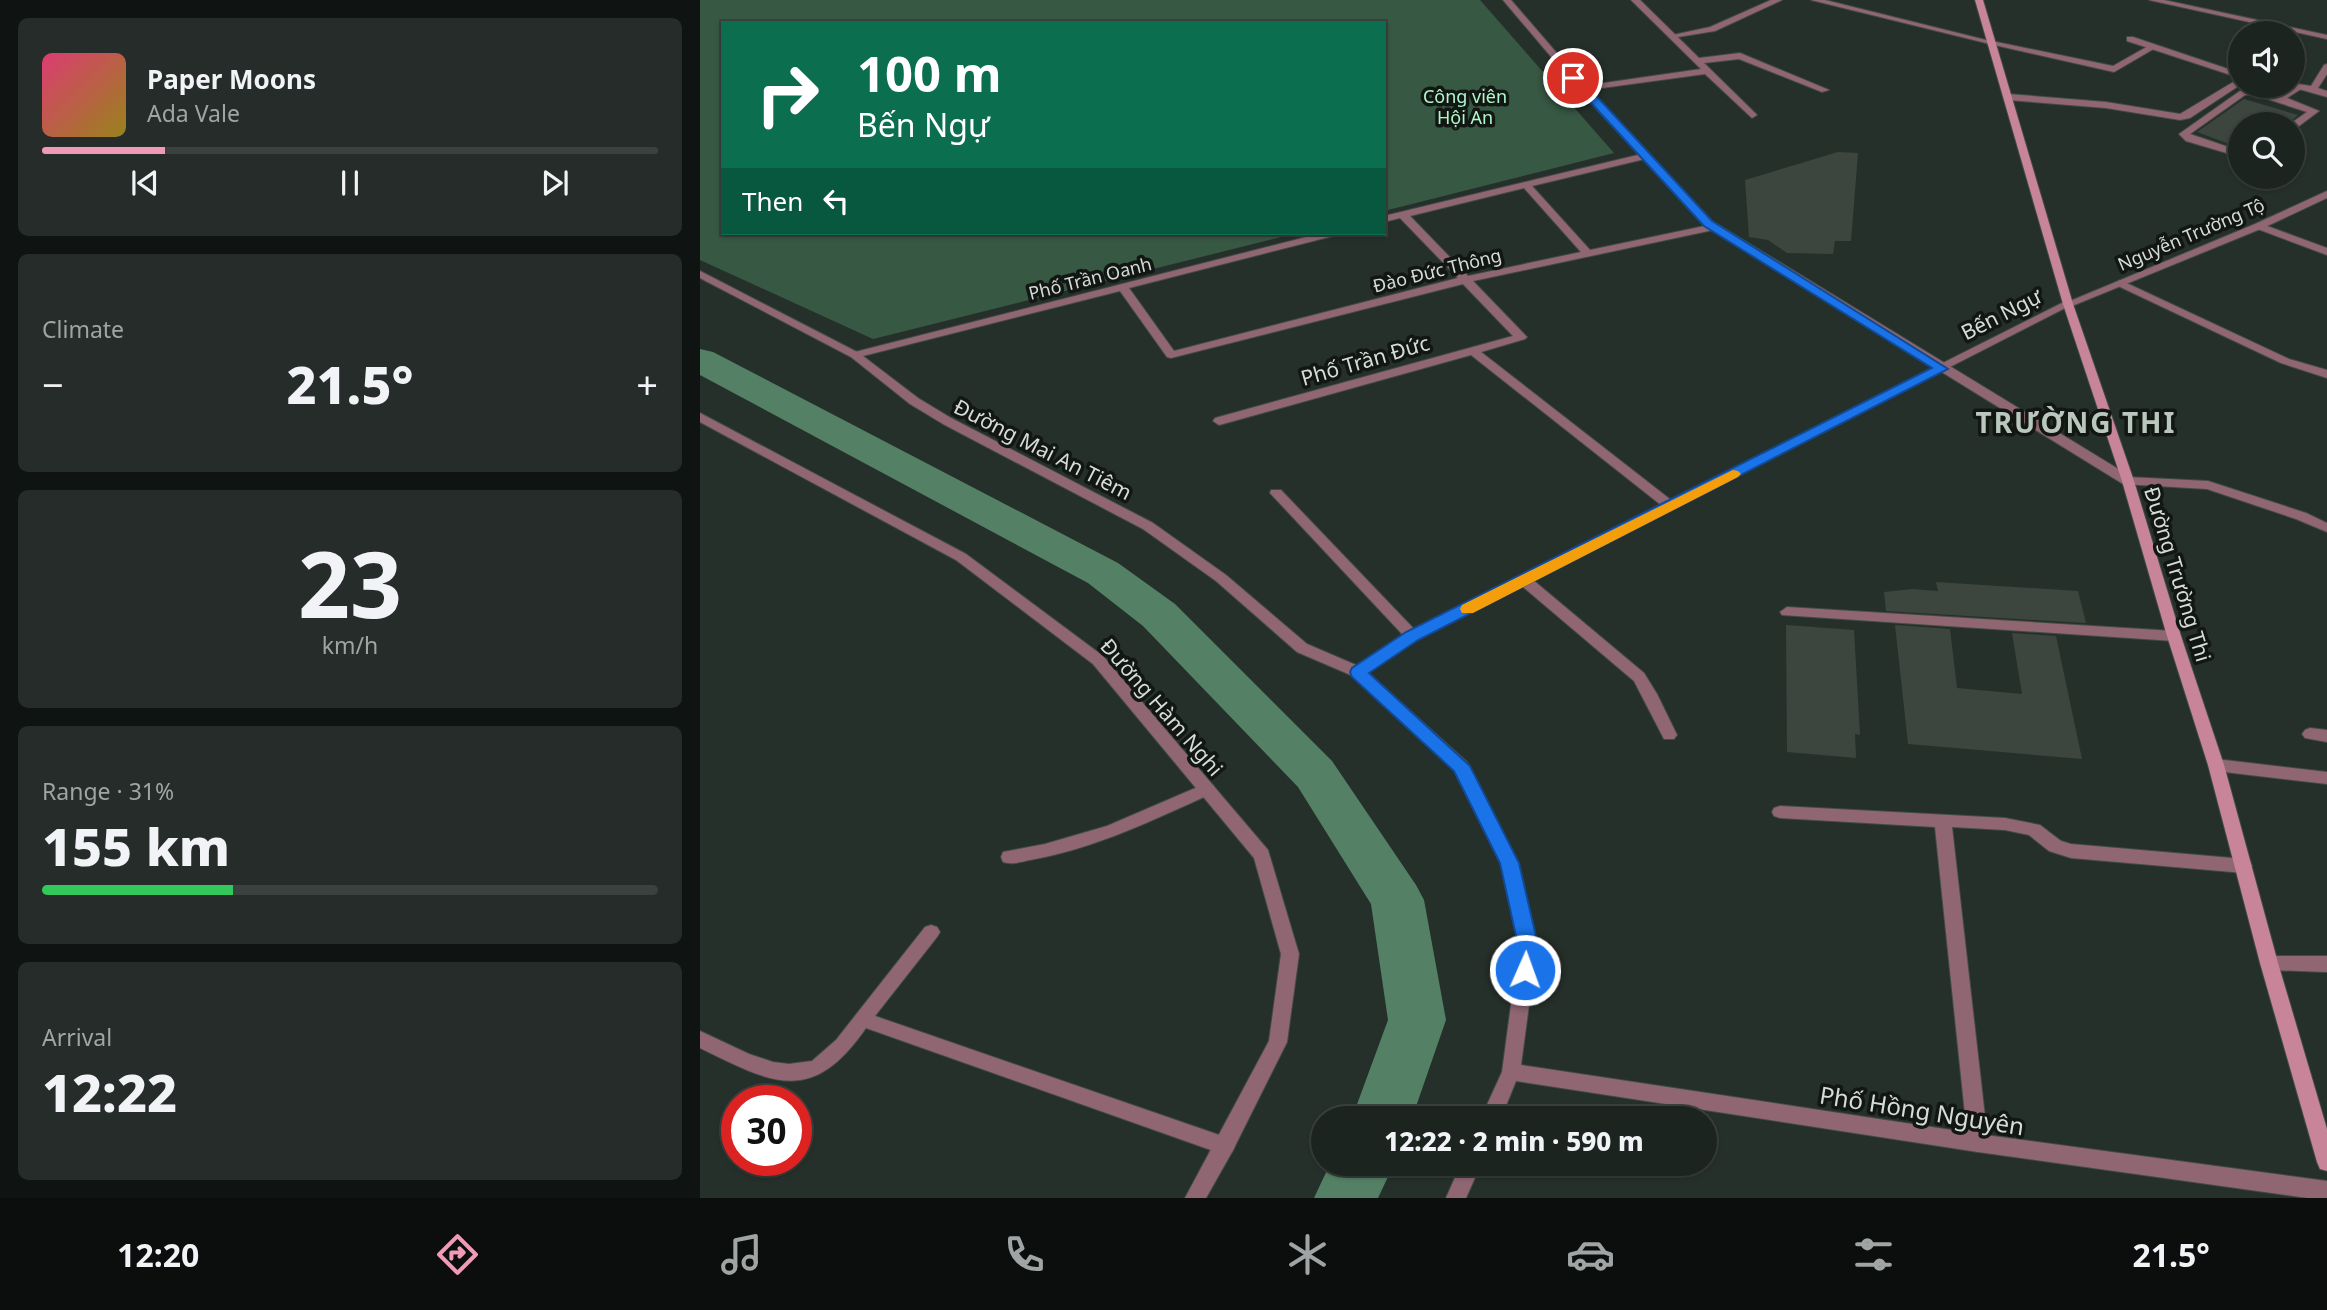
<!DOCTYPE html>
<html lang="en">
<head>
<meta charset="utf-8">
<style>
  body { margin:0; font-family:"Noto Sans",sans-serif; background:#252c29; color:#f1f3f6; height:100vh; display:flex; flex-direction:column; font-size:26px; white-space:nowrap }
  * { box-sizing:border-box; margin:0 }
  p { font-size:23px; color:#a0a4a5 }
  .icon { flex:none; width:38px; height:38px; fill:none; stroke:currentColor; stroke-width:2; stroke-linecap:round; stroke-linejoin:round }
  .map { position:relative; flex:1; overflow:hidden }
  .panel { display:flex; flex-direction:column; gap:18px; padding:18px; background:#0f1412; width:700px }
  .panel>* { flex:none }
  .guide { position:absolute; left:21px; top:21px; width:665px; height:214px; border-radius:0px; box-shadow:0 2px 5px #0004,0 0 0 2px #3a413e; background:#0b6e4f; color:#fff; overflow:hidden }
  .controls { position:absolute; left:1528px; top:21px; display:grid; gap:14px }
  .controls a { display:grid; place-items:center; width:77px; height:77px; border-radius:50%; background:#1c2420; box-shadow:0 2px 5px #0004,0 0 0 2px #3a413e; font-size:35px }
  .speed { position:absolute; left:21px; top:1085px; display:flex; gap:14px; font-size:35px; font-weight:700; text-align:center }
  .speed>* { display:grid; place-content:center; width:91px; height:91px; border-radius:50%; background:#1c2420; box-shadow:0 2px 5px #0004,0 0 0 2px #3a413e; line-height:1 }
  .speed .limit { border:10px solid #d22; background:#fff; color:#111 }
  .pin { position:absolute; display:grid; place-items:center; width:60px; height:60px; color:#fff; margin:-30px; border:4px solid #fff; border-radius:50%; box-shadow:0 2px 7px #0007 }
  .me { position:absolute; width:77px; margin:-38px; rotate:2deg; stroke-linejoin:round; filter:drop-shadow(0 0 5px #0008) }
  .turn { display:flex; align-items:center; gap:24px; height:147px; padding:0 21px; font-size:32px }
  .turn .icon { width:91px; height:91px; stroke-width:2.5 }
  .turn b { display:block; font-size:49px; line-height:60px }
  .then { display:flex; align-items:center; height:66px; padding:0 21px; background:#0003; gap:14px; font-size:26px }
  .big { font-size:52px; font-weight:800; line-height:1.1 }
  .panel .tile { flex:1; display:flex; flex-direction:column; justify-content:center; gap:10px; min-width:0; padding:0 24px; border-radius:10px; background:#252c29 }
  .panel .dial { align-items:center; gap:0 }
  .dial b { font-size:91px; line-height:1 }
  .song { display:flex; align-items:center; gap:21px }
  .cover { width:84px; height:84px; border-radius:10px; background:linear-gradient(135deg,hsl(340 70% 55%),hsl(50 70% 35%)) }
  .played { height:7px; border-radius:4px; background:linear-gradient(90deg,#f09ab5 20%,#3a413e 20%) }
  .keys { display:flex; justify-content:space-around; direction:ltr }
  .heat { display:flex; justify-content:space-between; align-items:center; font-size:38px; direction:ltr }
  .charge { height:10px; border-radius:5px; background:linear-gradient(90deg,#34c759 31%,#3a413e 0) }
  .trip { position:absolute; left:611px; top:1106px; width:406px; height:70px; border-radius:35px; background:#1c2420; box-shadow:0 2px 5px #0004,0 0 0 2px #3a413e; font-weight:800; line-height:70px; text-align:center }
  .menu { display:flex; height:112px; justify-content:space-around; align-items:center; background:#0b0e0d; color:#a0a4a5 }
  .menu .icon { width:49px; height:49px }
  .menu .current { color:#f09ab5 }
  .menu b { font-size:32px; color:#f1f3f6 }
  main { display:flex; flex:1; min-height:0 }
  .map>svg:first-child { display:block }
  .green { fill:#375843 }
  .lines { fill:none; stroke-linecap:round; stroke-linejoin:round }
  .river { fill:#548165; fill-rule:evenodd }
  .building { fill:#3c463f }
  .service-casing { stroke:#424c46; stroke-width:2 }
  .minor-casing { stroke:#424c46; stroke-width:2 }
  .tertiary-casing { stroke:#424c46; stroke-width:2 }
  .secondary-casing { stroke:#424c46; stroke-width:2 }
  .service { fill:#906673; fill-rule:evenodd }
  .minor { fill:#906673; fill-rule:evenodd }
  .tertiary { fill:#906673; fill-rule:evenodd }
  .secondary { fill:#c8859a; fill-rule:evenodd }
  .route { fill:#1a73e8; stroke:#114b97; stroke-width:2 }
  .slow { fill:#f59e0b }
  .labels { text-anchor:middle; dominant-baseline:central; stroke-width:7; stroke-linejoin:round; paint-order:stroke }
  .far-park-label { font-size:18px; fill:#aff7c8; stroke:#121714 }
  .far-street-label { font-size:18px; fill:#d6ddd8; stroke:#121714 }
  .street-label { font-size:21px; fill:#d6ddd8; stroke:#121714 }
  .near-street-label { font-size:24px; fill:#d6ddd8; stroke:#121714 }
  .district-label { font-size:28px; font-weight:bold; letter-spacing:2px; fill:#bac7be; stroke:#121714 }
</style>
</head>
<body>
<main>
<section class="panel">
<div class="tile">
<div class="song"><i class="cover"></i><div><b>Paper Moons</b><p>Ada Vale</p></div></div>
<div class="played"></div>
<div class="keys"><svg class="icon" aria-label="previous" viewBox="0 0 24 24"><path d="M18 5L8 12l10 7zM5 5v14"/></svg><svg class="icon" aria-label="pause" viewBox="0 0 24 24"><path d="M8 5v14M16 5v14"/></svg><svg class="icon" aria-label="next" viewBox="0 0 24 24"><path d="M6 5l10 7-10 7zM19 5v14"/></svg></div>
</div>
<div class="tile"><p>Climate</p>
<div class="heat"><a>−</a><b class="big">21.5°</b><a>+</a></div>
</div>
<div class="tile dial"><b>23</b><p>km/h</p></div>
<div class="tile"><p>Range · 31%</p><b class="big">155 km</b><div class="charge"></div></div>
<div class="tile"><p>Arrival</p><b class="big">12:22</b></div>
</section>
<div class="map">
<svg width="1627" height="1198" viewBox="0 0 1627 1198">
  <rect width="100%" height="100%" fill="#26302a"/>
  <polygon class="green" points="0,0 780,0 914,153 684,211 684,23 23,23 23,233 597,233 173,339 0,260"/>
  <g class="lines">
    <g class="river">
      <polygon points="0,349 13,352 418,563 475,604 632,761 716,885 724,900 746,1020 712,1118 652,1118 688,1020 671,904 598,787 443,626 388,583 0,375"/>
      <polygon points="630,1164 694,1164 678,1198 614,1198"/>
    </g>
  </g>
  <g class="building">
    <polygon points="1544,99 1598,115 1588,124 1540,124 1540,148 1497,132"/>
    <polygon points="1138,152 1158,153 1151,241 1135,241 1133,254 1087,253 1068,240 1049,237 1045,180"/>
    <polygon points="1236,582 1378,591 1386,623 1186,611 1184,592 1212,589 1238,591"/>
    <polygon points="1086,625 1154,630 1160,735 1155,734 1156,758 1087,752"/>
    <polygon points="1195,625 1250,629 1257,688 1322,694 1312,633 1356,636 1382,759 1208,744"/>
  </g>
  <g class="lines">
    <defs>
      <g id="service">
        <polygon points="1071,0 1082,0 1015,31 972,38 968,36 1010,27"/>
        <polygon points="1287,40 1413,66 1450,45 1457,47 1414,72 1290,44 1287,44"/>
        <polygon points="1598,84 1602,87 1601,89 1587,98 1619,111 1595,129 1592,130 1592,124 1590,124 1607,112 1555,95 1545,95 1490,134 1540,151 1540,157 1486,141 1479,134 1540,91 1555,89 1579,96"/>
        <polygon points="1420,280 1589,359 1627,370 1627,378 1581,363 1416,285 1415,283"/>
        <polygon points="1087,607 1474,631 1481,636 1474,641 1082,615 1080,612"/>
        <polygon points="1610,728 1627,730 1627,742 1605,738 1602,734 1605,730"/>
        <polygon points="1516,759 1627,772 1627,784 1516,771 1510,769 1508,765 1510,761"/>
        <path d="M507 783 513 785 515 789 513 793C453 820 394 849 330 860 321 862 312 865 303 862L301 857 303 852 345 844 407 826Z"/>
        <polygon points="1080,806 1305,818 1340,825 1361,841 1371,844 1544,859 1550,861 1552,866 1550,871 1544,873 1371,858 1349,851 1329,835 1305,830 1252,827 1288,1143 1285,1149 1278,1152 1271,1149 1268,1143 1235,827 1080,818 1074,816 1072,812 1074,808"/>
        <polygon points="1569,956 1627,956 1627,972 1569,970 1563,968 1560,963 1563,958"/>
      </g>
      <g id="minor">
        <polygon points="931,0 940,0 999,58 1040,53 1129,90 1122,92 1039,59 1004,63 1055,113 1057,115 1052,118 1005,74 880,91 879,89 883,86 1001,69"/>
        <polygon points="1111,0 1125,0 1294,42 1290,44"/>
        <polygon points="1449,0 1464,0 1627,35 1627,39"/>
        <polygon points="1427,37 1433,37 1540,73 1540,85 1490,118 1480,120 1406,108 1308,100 1304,97 1308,94 1406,102 1480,114 1540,78 1427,41"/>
        <polygon points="1627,64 1627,74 1618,88 1627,91 1627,97 1588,86 1592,86 1592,83 1611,86 1624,65"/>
        <path d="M946 153 951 156 949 158 832 186 890 250 1014 224 1019 227 1018 229 773 281 827 337 825 339 781 352 971 500 1364 302H1372L1373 304 833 580 944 673 957 694 977 735 974 739H964L934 681 822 586 717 639 668 673 767 762 818 863 837 945 821 1065 1278 1134 1627 1181V1198H1608L1278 1152 816 1081 801 1118H781L802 1072 819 945 802 863 755 770 651 672 653 668 703 635 570 493 571 490H581L714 629 961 505 771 355 523 424 519 425 513 421 515 418 813 336 763 284 471 358 467 357 420 291 155 358 149 355 151 353 622 233H638L637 235 429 288 474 351 758 278 700 218 684 222V216ZM824 188 881 252 768 276 710 216Z"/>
        <polygon points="1559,223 1627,248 1627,255 1555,228 1554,226"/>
        <polygon points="1428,477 1508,481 1606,513 1627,523 1627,532 1596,519 1507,489 1423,484 1422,481 1423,478"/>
        <path d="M231 925 237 927 240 932 237 937 175 1016 525 1137 532 1140 535 1146 532 1152 525 1155 166 1028C112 1106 73 1084 0 1048V1031L49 1054 73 1062 89 1064 112 1061 136 1040 225 927Z"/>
        <polygon points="761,1164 781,1164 766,1198 746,1198"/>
      </g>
      <g id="tertiary">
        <polygon points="803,0 811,0 886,87 1012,221 1433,478 1434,481 1433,484 1423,484 1004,225 880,91"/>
        <polygon points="1627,191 1627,198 1563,228 1372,306 1364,306 1363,304 1555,224"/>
        <polygon points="0,271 159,353 218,398 251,418 453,523 526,575 607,644 663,668 665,672 663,676 653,676 597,652 516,581 443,529 243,424 210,404 151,357 0,278"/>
        <polygon points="0,413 266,554 403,656 568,850 599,954 587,1042 532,1152 506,1198 485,1198 569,1041 581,954 554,858 393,664 256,560 0,422"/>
      </g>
      <polygon id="secondary" points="1275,0 1283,0 1373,304 1434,481 1481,636 1524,765 1578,963 1627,1129 1627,1171 1620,1169 1617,1162 1560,963 1508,765 1467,636 1422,481 1363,304"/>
    </defs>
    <use href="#service" class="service-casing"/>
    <use href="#minor" class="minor-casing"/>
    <use href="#tertiary" class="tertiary-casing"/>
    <use href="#secondary" class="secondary-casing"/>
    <use href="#service" class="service"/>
    <use href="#minor" class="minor"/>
    <use href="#tertiary" class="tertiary"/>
    <use href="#secondary" class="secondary"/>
  </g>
  <polygon class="route" points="870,75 877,75 1012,221 1248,369 718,640 669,673 770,766 819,863 838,945 832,976 825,979 818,976 815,970 818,945 800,863 754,771 652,677 650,672 652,668 706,632 1232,368 1004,226 870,80"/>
  <polygon class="slow" points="1033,470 1038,471 1041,474 1038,477 773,613 762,613 760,609 762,605"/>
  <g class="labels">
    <g class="far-park-label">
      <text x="765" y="96">Công viên<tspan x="765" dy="21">Hội An</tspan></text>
    </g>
    <g class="far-street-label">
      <text transform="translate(1491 234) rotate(-23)">Nguyễn Trường Tộ</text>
      <text transform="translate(737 270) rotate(-14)">Đào Đức Thông</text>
      <text transform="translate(390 278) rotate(-14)">Phố Trần Oanh</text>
    </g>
    <g class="street-label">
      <text transform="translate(1301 314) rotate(-27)">Bến Ngự</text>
      <text transform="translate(665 360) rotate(-16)">Phố Trần Đức</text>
      <text transform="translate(343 449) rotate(27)">Đường Mai An Tiêm</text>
      <text transform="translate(1478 574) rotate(73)">Đường Trường Thi</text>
      <text transform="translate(462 707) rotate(49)">Đường Hàm Nghi</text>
    </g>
    <g class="near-street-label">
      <text transform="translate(1222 1110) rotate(9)">Phố Hồng Nguyên</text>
    </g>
    <g class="district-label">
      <text x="1376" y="422">TRƯỜNG THI</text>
    </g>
  </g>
</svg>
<div class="controls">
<a><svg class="icon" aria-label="sound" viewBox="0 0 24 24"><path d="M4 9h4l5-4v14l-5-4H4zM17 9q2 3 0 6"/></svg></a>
<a><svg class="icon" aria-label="search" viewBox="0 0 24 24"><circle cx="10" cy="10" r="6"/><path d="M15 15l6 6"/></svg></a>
</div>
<div class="speed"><div class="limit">30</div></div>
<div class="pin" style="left:873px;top:78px;background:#d93025"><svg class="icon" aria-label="arrive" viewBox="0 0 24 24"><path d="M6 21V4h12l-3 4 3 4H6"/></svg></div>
<svg class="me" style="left:825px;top:970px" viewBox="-20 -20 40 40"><circle r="17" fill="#1a73e8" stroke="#fff" stroke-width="3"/><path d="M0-11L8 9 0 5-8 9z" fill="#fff"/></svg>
<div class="trip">12:22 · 2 min · 590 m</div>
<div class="guide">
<div class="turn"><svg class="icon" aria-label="right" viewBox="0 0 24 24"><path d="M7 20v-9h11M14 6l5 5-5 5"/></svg><div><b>100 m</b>Bến Ngự</div></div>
<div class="then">Then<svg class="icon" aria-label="left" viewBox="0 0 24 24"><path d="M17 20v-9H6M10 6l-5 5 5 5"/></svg></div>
</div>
</div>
</main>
<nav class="menu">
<b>12:20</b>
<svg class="icon current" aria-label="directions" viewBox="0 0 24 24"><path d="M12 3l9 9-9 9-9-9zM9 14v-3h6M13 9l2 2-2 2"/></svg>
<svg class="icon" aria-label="music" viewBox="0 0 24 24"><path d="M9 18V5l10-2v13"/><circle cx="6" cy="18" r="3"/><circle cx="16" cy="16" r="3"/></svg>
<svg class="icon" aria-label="phone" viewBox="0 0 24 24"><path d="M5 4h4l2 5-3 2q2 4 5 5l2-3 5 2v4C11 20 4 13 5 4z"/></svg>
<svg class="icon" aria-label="climate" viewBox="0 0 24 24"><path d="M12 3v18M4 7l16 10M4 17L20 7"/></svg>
<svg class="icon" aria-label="car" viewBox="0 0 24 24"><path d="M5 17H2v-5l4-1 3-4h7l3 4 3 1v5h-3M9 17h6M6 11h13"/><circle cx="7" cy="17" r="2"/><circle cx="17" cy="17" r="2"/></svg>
<svg class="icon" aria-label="filters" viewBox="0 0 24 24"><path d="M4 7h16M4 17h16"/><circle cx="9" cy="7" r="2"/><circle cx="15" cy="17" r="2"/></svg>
<b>21.5°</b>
</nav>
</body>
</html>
